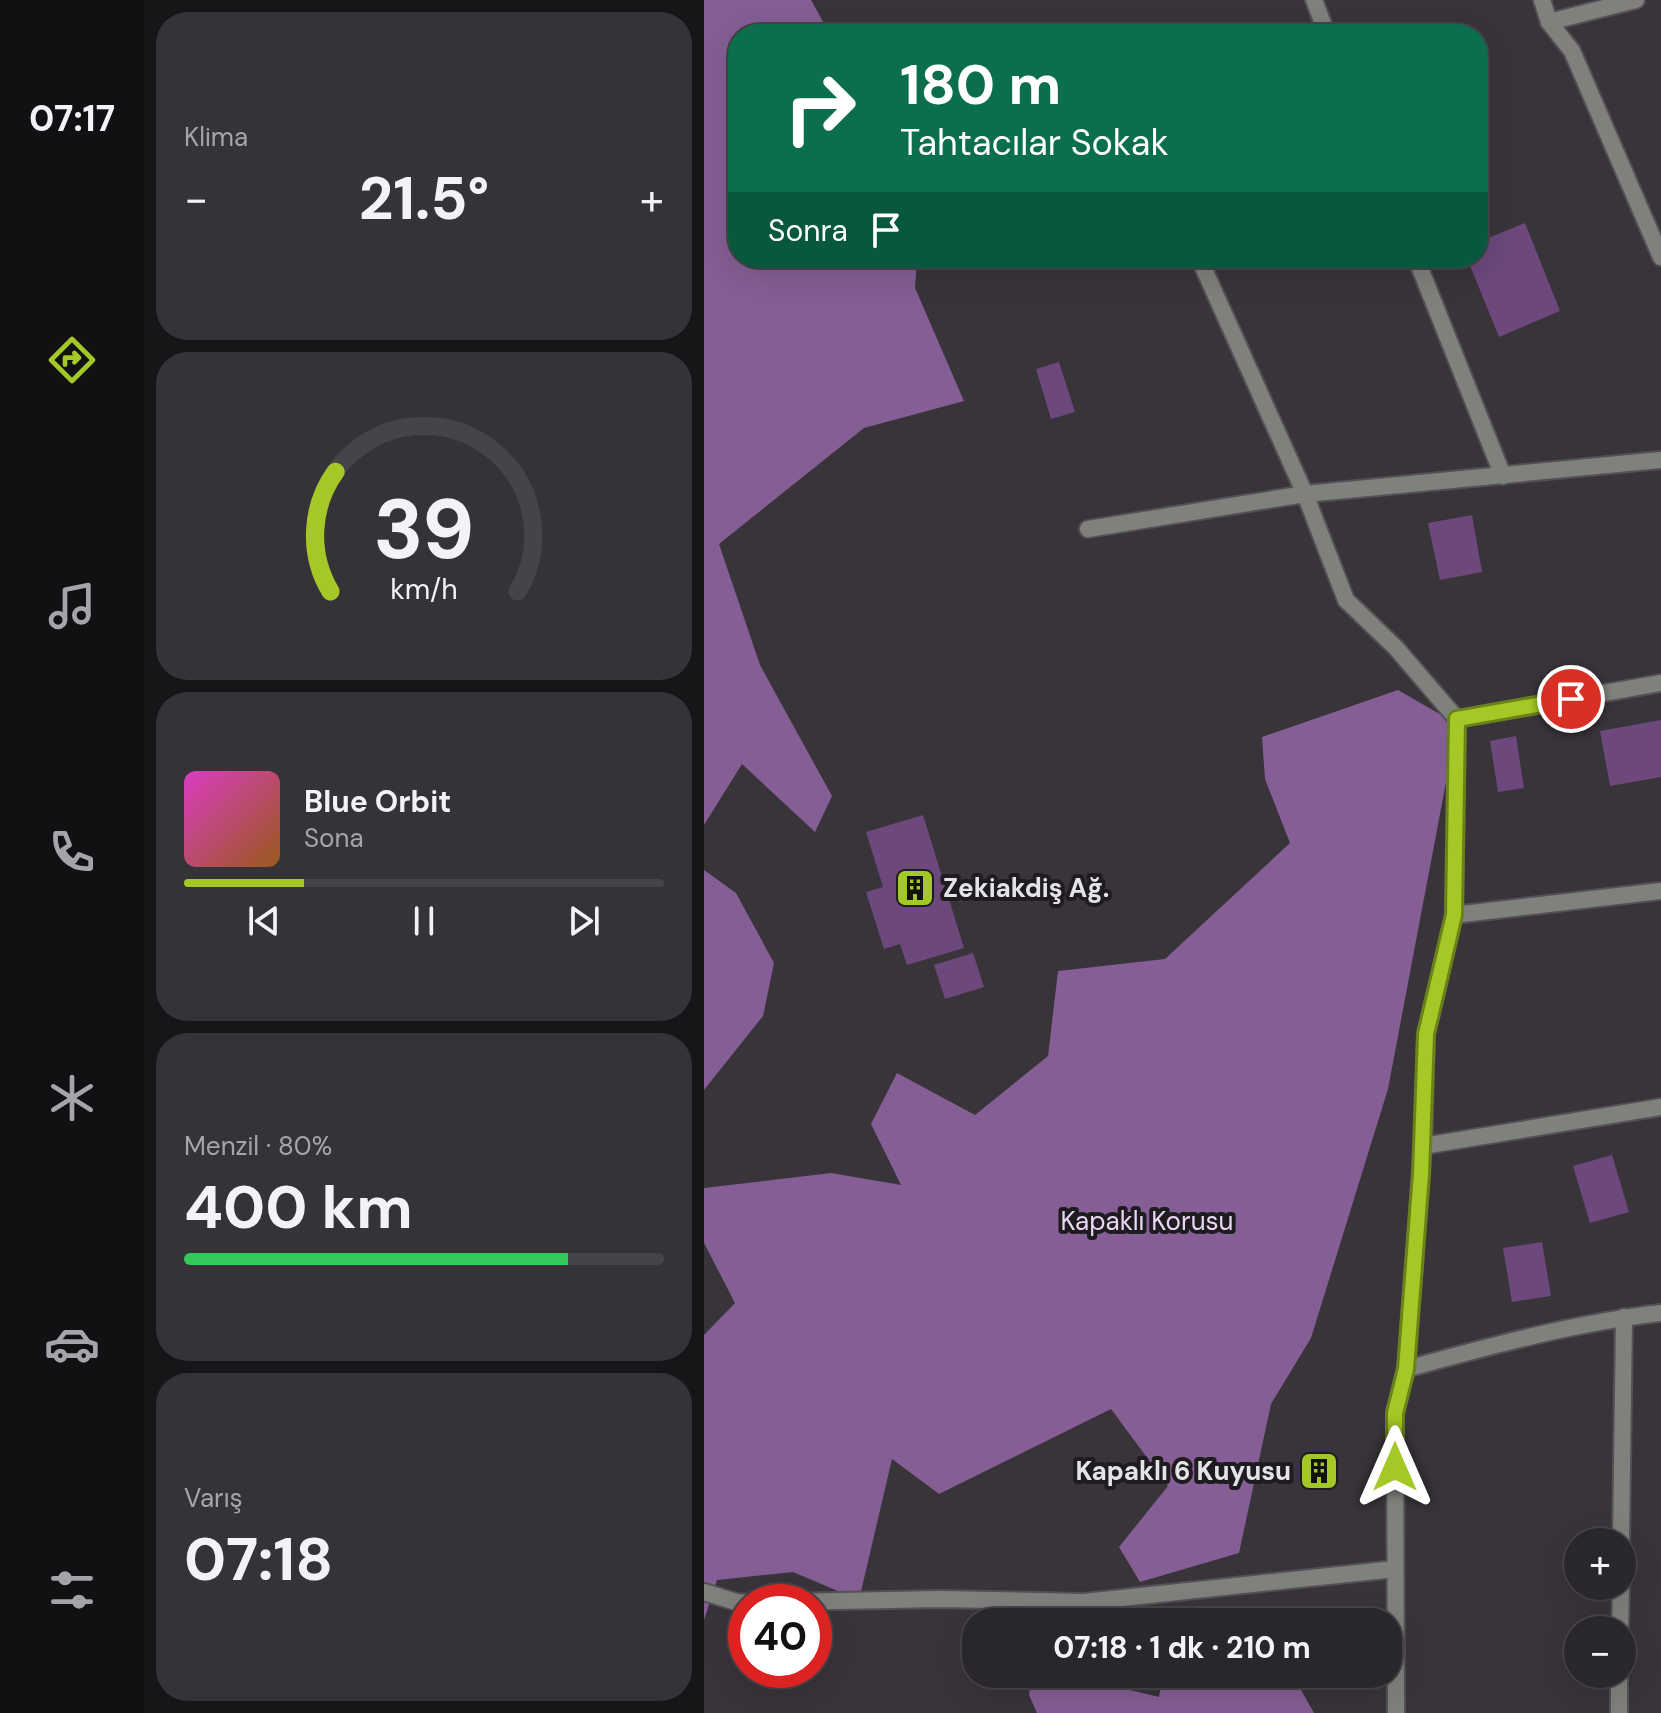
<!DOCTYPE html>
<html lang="tr">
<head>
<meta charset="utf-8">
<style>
  body { margin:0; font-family:"DM Sans",sans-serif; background:#363338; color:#f1f3f6; height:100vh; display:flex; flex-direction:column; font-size:30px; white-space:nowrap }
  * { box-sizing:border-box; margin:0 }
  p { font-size:26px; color:#a5a5a9 }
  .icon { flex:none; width:44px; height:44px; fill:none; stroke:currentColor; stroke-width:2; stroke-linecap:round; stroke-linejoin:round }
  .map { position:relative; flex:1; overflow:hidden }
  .panel { display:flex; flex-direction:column; gap:12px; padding:12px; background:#171518; width:560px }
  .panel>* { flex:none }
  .top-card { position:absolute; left:24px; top:24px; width:760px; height:244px; border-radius:32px; box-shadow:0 8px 32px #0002,0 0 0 2px #464448; background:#0b6e4f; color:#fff; overflow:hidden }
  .controls { position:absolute; left:860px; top:1528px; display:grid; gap:16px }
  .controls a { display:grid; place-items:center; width:72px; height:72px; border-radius:50%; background:#2a272c; box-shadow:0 8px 32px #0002,0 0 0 2px #464448; font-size:40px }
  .speed { position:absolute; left:24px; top:1584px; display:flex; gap:16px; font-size:40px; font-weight:700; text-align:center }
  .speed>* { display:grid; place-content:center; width:104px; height:104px; border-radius:50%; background:#2a272c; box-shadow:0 8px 32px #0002,0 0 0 2px #464448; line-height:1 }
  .speed .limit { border:12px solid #d22; background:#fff; color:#111 }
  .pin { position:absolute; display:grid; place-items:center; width:68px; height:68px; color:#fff; margin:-34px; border:4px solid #fff; border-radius:50%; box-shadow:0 2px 8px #0007 }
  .me { position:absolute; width:88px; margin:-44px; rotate:0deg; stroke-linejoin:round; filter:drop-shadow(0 0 6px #0008) }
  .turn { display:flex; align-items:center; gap:28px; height:168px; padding:0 40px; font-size:36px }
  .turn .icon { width:104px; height:104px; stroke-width:2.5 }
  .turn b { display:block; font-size:56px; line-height:68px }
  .then { display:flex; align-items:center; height:76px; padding:0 40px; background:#0003; gap:16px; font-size:30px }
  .big { font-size:60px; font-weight:700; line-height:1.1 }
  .panel .card { flex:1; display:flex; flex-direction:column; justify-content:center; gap:12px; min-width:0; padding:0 28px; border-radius:32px; background:#363338 }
  .panel .dial { align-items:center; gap:0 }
  .dial svg { height:208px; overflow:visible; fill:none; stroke:#464448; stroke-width:7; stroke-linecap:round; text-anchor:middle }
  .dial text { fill:#f1f3f6; stroke:none }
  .song { display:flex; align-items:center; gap:24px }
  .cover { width:96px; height:96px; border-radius:12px; background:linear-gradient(135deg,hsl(310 70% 55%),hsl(30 70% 35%)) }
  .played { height:8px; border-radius:4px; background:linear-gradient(90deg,#a4c825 25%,#464448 25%) }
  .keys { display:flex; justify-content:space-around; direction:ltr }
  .heat { display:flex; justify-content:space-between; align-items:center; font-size:44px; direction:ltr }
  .charge { height:12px; border-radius:6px; background:linear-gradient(90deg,#34c759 80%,#464448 0) }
  .trip { position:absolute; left:258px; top:1608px; width:440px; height:80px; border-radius:32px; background:#2a272c; box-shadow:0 8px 32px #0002,0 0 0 2px #464448; font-weight:700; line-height:80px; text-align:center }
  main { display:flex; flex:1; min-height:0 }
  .tabs { display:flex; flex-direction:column; width:144px; justify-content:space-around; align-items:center; background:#111012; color:#a5a5a9 }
  .tabs .icon { width:56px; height:56px }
  .tabs .current { color:#a4c825 }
  .tabs b { font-size:36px; color:#f1f3f6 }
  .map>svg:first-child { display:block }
  .forest { fill:#845e95 }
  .building { fill:#6c487d }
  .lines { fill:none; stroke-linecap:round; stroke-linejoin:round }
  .minor-casing { stroke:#545056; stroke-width:20 }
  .tertiary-casing { stroke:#545056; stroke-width:20 }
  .minor { stroke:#7f817d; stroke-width:16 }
  .tertiary { stroke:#7f817d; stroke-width:16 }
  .route-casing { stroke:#6b8218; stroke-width:20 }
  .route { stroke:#a4c825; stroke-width:14 }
  .labels { text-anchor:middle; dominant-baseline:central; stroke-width:8; stroke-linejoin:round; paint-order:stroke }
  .poi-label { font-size:26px; font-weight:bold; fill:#e5e3e7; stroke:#1e1c1f; text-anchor:start }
  .park-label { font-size:26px; fill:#ebd5f6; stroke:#1e1c1f }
</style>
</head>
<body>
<main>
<nav class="tabs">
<b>07:17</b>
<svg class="icon current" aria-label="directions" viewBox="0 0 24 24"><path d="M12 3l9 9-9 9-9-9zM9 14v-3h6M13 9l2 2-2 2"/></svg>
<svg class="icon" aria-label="music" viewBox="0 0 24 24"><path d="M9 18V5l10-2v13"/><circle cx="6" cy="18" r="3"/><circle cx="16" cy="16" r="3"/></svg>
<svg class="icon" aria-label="phone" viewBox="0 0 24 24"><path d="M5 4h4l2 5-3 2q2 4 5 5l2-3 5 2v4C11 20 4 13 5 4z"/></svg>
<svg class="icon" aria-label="climate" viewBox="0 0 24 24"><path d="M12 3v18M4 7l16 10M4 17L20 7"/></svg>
<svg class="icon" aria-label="car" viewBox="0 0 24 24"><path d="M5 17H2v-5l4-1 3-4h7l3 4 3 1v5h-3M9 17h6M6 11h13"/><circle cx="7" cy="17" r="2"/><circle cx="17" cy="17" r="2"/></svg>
<svg class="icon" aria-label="filters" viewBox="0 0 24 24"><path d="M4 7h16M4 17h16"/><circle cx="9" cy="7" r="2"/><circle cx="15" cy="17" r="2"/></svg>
</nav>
<section class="panel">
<div class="card"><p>Klima</p>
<div class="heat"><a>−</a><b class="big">21.5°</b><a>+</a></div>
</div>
<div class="card dial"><svg viewBox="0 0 100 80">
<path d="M14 69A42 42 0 1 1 86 69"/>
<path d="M14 69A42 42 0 0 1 16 23" stroke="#a4c825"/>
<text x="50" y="56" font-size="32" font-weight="700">39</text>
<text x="50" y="72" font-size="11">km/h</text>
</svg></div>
<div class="card">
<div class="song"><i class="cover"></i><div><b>Blue Orbit</b><p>Sona</p></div></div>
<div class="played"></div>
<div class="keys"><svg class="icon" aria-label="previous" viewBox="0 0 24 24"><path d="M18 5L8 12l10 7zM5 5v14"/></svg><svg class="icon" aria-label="pause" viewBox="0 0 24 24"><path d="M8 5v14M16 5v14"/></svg><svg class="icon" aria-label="next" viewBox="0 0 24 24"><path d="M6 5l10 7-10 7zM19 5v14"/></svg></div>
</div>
<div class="card"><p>Menzil · 80%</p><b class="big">400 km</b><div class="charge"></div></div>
<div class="card"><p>Varış</p><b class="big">07:18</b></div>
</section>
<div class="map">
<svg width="957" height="1713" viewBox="0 0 957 1713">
  <rect width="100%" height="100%" fill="#38343a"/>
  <g class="forest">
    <polygon points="0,0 107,0 123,29 123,34 34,34 34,258 213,258 211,288 260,401 160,428 15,544 56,665 128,796 111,832 38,764 0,825"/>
    <polygon points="694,690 753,724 684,1089 607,1338 567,1404 535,1553 436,1582 415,1547 464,1486 407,1409 235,1494 188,1459 155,1600 89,1572 13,1580 0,1620 0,1335 31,1303 0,1243 0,1188 127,1173 197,1185 167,1124 193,1073 271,1115 344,1056 354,971 461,959 586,843 561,779 558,737"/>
    <polygon points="0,870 32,893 70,963 59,1016 0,1090"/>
    <polygon points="327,1674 414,1674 413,1687 455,1697 459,1674 588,1674 610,1713 333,1713 325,1695"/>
  </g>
  <g class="building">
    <polygon points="821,223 856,311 795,337 763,258 774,258 774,242"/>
    <polygon points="355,362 371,412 347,419 332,369"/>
    <polygon points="768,515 778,572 736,580 724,523"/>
    <polygon points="957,720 957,777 906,786 896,731"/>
    <polygon points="812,736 820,788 794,792 786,741"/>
    <polygon points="219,815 260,948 203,965 196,944 180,949 162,892 179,887 162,832"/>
    <polygon points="269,953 280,987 241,999 230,965"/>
    <polygon points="908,1155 925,1212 886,1223 869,1166"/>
    <polygon points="838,1242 847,1296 808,1302 799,1248"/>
    <polygon points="606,1458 626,1458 626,1484 605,1484"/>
  </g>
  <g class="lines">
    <defs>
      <g id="minor">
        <polyline points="838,0 845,22 868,51 957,257"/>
        <polyline points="845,22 932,0"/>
        <polyline points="495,258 601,494 642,600 692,648 753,719 957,683"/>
        <polyline points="384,529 601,494 957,460"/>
        <polyline points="750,915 957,891"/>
        <polyline points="719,1146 957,1107"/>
        <path d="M702 1369C786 1346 870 1323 957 1313"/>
        <polyline points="917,1542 920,1317"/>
        <polyline points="0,1592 32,1602 42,1603"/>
        <polyline points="82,1602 237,1599 380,1602 691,1569"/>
        <polyline points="916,1630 917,1586"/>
        <polyline points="915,1713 915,1674"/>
      </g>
      <g id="tertiary">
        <polyline points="610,0 623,34"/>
        <polyline points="712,258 799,476"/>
        <polyline points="692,1713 691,1413 702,1369 719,1146 722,1034 750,915 753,719"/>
      </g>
    </defs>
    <use href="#minor" class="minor-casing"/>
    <use href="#tertiary" class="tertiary-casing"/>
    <use href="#minor" class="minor"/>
    <use href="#tertiary" class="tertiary"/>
  </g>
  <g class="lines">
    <defs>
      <polyline id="route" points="691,1467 691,1413 702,1369 717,1174 722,1034 750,915 753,719 867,699"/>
    </defs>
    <use href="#route" class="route-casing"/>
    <use href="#route" class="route"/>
  </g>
  <defs>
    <symbol id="building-square" viewBox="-11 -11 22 22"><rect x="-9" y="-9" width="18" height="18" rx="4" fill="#a4c825" stroke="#1e1c1f"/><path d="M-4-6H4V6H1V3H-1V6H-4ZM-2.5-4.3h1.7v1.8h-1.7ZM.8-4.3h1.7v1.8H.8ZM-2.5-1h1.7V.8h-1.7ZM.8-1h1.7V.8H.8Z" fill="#111"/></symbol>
  </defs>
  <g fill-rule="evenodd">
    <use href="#building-square" x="189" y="866" width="44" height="44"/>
    <use href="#building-square" x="593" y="1449" width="44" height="44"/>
  </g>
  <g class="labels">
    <g class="poi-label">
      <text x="239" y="888">Zekiakdiş Ağ.</text>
      <text x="587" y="1471" text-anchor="end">Kapaklı 6 Kuyusu</text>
    </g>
    <g class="park-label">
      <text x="443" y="1221">Kapaklı Korusu</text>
    </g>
  </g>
</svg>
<div class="controls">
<a>+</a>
<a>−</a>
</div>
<div class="speed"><div class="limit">40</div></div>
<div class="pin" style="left:867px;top:699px;background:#d93025"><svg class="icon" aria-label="arrive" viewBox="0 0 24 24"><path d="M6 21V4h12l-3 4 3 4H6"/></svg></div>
<svg class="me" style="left:691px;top:1467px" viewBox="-20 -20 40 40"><path d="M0-17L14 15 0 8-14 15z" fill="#a4c825" stroke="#fff" stroke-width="4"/></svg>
<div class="trip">07:18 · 1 dk · 210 m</div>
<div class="top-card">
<div class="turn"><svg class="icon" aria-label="right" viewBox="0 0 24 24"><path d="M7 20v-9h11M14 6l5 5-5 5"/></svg><div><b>180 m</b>Tahtacılar Sokak</div></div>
<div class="then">Sonra<svg class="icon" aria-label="arrive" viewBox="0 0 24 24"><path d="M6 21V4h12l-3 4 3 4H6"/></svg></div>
</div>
</div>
</main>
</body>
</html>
